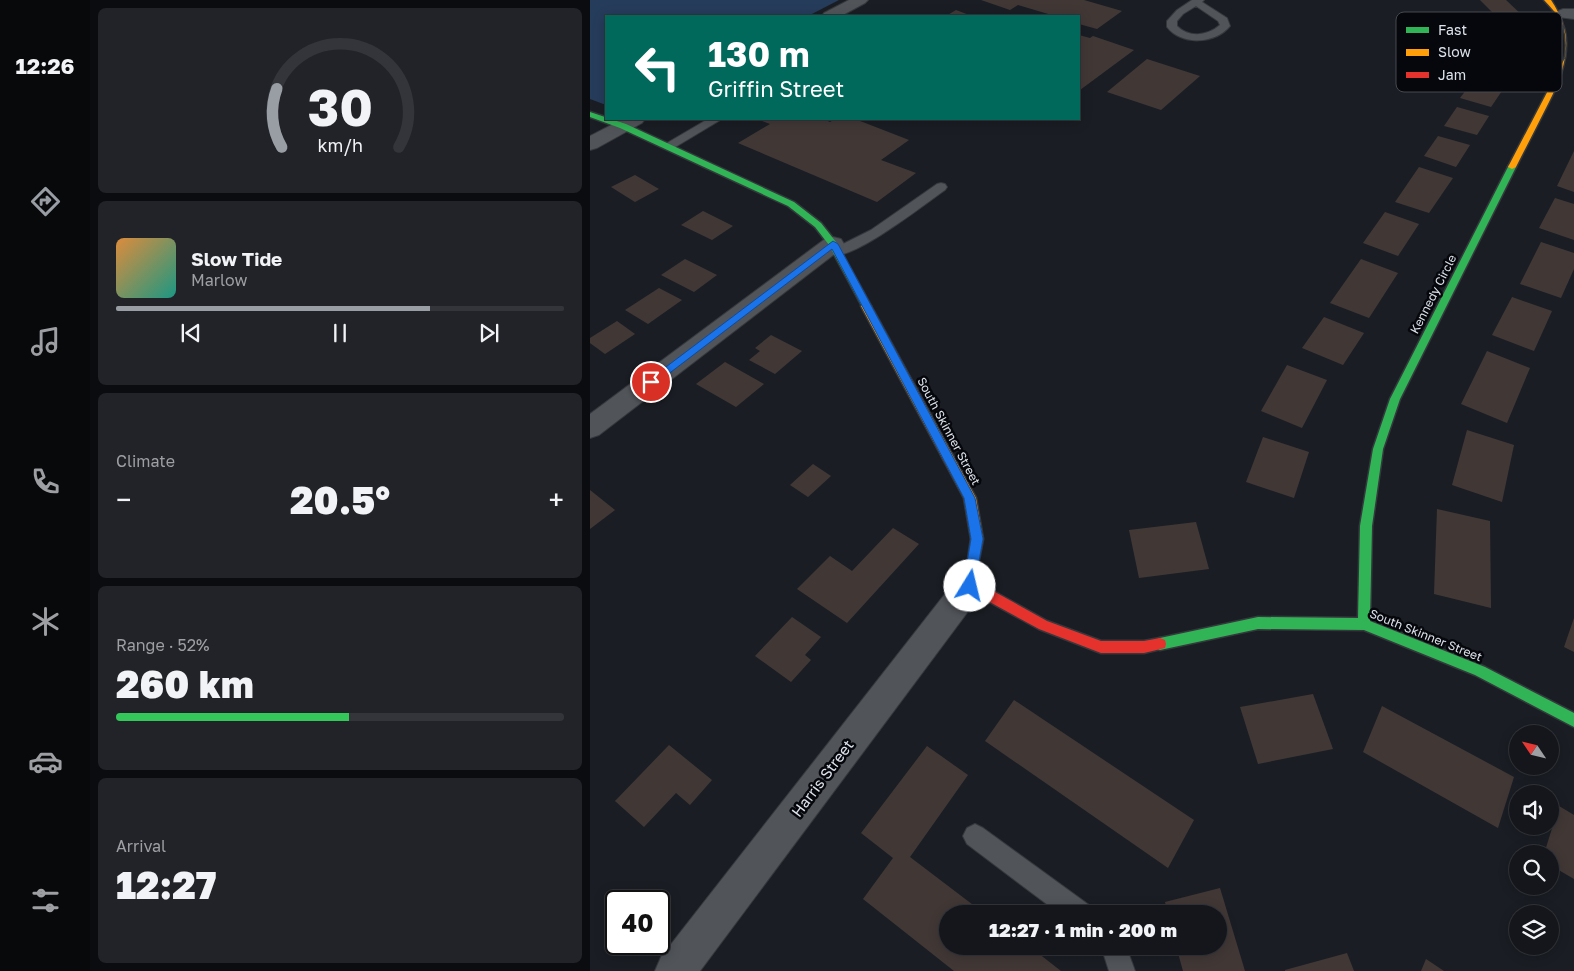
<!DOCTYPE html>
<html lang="en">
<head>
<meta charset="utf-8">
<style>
  body { margin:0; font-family:"Golos Text",sans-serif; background:#212328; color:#f1f3f6; height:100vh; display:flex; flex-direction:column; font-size:19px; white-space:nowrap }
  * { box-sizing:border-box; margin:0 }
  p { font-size:16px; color:#9d9fa3 }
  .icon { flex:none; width:28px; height:28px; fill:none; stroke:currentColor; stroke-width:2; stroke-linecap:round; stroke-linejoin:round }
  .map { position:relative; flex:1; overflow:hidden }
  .drawer { display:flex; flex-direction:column; gap:8px; padding:8px; background:#0b0c0f; width:500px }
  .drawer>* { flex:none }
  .hud { position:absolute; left:15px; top:15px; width:475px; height:105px; border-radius:0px; box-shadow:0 2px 12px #0003,0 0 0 1px #33353a; background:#00695c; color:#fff; overflow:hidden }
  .needle { width:32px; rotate:305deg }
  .controls { position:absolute; left:919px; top:725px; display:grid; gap:10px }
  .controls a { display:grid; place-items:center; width:50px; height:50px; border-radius:50%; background:#14161b; box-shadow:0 2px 12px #0003,0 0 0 1px #33353a; font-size:25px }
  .speed { position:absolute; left:15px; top:890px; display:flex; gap:10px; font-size:25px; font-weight:700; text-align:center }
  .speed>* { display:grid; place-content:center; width:65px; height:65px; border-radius:50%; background:#14161b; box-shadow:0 2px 12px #0003,0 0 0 1px #33353a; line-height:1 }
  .speed .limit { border:2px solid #111; border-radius:8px; background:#fff; color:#111 }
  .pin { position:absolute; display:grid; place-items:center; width:42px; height:42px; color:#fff; margin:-21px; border:2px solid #fff; border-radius:50%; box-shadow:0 1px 5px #0007 }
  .me { position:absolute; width:55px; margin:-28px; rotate:9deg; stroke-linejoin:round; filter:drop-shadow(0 0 4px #0008) }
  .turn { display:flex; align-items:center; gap:18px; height:105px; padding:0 20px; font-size:22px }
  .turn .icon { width:65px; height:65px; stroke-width:2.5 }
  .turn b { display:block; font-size:35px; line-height:42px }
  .big { font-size:38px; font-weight:800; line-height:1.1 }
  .drawer .card { flex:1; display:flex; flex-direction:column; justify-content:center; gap:8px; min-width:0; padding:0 18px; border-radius:8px; background:#212328 }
  .drawer .dial { align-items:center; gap:0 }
  .dial svg { height:130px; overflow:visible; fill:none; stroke:#33353a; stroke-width:7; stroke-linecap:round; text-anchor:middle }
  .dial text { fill:#f1f3f6; stroke:none }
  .song { display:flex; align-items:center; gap:15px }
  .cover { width:60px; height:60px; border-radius:8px; background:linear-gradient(135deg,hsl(30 70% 55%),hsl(170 70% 35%)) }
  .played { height:5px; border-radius:2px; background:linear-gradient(90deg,#999ea5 70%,#33353a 70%) }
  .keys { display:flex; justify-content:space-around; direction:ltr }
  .heat { display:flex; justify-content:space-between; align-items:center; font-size:28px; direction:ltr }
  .charge { height:8px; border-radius:4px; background:linear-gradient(90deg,#34c759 52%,#33353a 0) }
  .trip { position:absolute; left:349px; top:905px; width:288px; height:50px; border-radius:25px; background:#14161b; box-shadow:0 2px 12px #0003,0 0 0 1px #33353a; font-weight:800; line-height:50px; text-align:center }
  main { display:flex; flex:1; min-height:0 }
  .menu { display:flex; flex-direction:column; width:90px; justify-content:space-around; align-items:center; background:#08090b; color:#9d9fa3 }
  .menu .icon { width:35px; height:35px }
  .menu .on { color:#999ea5 }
  .menu b { font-size:22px; color:#f1f3f6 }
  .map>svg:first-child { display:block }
  .green { fill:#263c5b }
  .building { fill:#413836 }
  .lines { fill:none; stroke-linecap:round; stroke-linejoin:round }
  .lane-casing { stroke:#35383d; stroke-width:2 }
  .street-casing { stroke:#35383d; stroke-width:2 }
  .fast-casing { stroke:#35383d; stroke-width:3 }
  .slow-casing { stroke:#35383d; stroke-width:3 }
  .jam-casing { stroke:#35383d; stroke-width:3 }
  .lane { fill:#515459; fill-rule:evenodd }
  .street { fill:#515459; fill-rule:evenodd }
  .fast { fill:#30b455; fill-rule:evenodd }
  .slow { fill:#ff9f0a; fill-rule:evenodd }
  .jam { fill:#e5322d; fill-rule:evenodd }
  .route { fill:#1a73e8; stroke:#114b97 }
  .labels { text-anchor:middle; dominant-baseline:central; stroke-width:5; stroke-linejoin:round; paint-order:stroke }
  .street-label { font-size:12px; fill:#dee3eb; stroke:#05070c }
  .near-street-label { font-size:15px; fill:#dee3eb; stroke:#05070c }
  .key { fill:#05070c; stroke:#46494f; stroke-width:1 }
  .key-label { font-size:14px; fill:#dee3eb }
</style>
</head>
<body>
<main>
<nav class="menu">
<b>12:26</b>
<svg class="icon on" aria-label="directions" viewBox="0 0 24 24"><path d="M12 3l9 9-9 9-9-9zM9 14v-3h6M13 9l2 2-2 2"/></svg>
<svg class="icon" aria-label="music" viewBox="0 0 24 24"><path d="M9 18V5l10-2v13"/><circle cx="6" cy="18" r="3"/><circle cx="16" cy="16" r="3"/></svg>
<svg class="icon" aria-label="phone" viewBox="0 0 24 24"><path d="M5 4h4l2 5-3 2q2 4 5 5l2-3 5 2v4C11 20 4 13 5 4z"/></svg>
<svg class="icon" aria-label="climate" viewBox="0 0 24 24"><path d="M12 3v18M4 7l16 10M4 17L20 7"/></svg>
<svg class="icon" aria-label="car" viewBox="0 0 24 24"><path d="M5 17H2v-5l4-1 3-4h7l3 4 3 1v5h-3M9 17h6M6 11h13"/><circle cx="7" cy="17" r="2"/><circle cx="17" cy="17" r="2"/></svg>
<svg class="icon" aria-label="filters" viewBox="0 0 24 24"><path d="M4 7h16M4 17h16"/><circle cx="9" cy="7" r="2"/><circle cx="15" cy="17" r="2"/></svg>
</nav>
<section class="drawer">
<div class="card dial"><svg viewBox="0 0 100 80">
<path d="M14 69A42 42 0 1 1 86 69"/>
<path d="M14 69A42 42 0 0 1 11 33" stroke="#999ea5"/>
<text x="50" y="56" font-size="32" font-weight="700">30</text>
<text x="50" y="72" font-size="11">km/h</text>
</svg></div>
<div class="card">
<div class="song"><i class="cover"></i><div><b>Slow Tide</b><p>Marlow</p></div></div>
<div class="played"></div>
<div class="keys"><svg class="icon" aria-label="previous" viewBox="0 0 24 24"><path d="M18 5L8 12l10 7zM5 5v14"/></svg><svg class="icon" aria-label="pause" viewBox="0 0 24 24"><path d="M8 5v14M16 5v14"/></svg><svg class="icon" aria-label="next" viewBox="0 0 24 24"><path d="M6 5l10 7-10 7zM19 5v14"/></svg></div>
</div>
<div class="card"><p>Climate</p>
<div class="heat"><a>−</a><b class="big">20.5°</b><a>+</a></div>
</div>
<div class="card"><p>Range · 52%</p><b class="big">260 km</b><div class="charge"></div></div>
<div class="card"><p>Arrival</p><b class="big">12:27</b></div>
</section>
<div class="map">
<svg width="984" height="971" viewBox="0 0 984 971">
  <rect width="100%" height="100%" fill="#1a1e24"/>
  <polygon class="green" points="0,0 249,0 218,16 16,16 16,105 0,99"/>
  <g class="building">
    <polygon points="391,0 494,0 532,11 507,29 489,24 489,16 465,16 428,5 420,10"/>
    <polygon points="890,0 916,0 935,18 910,20"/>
    <polygon points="366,10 382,16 356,16"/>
    <polygon points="489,35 500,38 503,36 544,50 490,90 489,89"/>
    <polygon points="557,59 610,76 571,110 517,92"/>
    <polygon points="886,77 916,85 901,107 870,98"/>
    <polygon points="867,107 899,116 887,135 854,126"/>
    <polygon points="167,119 233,119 240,122 245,119 265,119 319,140 291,160 326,173 287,202 148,143 180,124"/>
    <polygon points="848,136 880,145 866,167 834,156"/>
    <polygon points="984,151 984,192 967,186"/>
    <polygon points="829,167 863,178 839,213 805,202"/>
    <polygon points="45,175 69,189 45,202 21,187"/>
    <polygon points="965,198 984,204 984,240 949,228"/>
    <polygon points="113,211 143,226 122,240 91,225"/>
    <polygon points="795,212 829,224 808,256 773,243"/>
    <polygon points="951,242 984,253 984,269 971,298 930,284"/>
    <polygon points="95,259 127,275 104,292 71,275"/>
    <polygon points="771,259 808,273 779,318 740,303"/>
    <polygon points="69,288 92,300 58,324 35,310"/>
    <polygon points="922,297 962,311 944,351 902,335"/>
    <polygon points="734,317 774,333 753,365 712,348"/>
    <polygon points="27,321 45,334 15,354 0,343 0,338"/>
    <polygon points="181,335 212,351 185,374 159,360 170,351 165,348"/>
    <polygon points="897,351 940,368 917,423 871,404"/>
    <polygon points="135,362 174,384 146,407 106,384"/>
    <polygon points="697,365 737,380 712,428 671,411"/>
    <polygon points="877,430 924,445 912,502 862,485"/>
    <polygon points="673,437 719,452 704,498 656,482"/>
    <polygon points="223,464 241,476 218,497 200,485"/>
    <polygon points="0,490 25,510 0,529"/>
    <polygon points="847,509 900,521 901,608 844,594"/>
    <polygon points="606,522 619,569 549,578 539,530"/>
    <polygon points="303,528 329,544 257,623 207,589 240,556 262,571"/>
    <polygon points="202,617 231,637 215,655 221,660 201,682 165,656"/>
    <polygon points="984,618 984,652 974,647"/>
    <polygon points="723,694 743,749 668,764 650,707"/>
    <polygon points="424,700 604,820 578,868 395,741"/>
    <polygon points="792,706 924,777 908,828 773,752"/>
    <polygon points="79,745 122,780 100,805 86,793 54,827 25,801"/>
    <polygon points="337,746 378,775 320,857 395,914 358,914 358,946 439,946 471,971 364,971 273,899 303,858 271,833"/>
    <polygon points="969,806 984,815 984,879 960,865 960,854 954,854"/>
    <polygon points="630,888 655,971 593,971 586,946 628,946 628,914 578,914 575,902"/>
    <polygon points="757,953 764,971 695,971 695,970"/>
    <polygon points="836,959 854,971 831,971"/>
  </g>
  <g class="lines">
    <defs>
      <g id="lane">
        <path d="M602 0H614L612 2 637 18 640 26C625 44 592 46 577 27V21L587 10ZM606 6 628 21 630 25C617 36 599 38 587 26V21L593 14Z"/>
        <polygon points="118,119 132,119 82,149 78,150 72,146"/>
        <path d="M351 183 355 184 357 187 355 190C336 203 264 260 243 255L241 252 243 249 281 230 347 184Z"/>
        <polygon points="385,824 393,828 499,905 502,914 470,914 377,844 373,836 377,828"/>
        <polygon points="511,946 536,946 545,971 519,971"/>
      </g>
      <g id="street">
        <polygon points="259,0 278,0 275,3 251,16 232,16 234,13"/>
        <polygon points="973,9 984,9 984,19 968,17 965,14 968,11"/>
        <polygon points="33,119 55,119 52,123 7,148 0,150 0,136"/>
        <polygon points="243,237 251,239 254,244 251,249 9,435 0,438 0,414 235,239"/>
        <polygon points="380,572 391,576 395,585 391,594 110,971 65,971 71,957 369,576"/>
      </g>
      <g id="fast">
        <polygon points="0,112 36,124 204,202 231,223 246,242 281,306 279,308 273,308 239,245 225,227 198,206 30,128 0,117"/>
        <polygon points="919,165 926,167 810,399 793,449 782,526 780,621 895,667 984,713 984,727 885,675 774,630 668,629 570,650 565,648 564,644 565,640 570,638 668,617 768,618 770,526 783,449 800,399"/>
      </g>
      <g id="slow">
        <path d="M954 0H961C984 34 978 65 959 102 948 124 937 145 926 167L922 169 918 167 975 58C979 29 973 20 954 0Z"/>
        <polygon points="276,303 281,306 386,498 393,539 387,570 383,571 379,570 377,566 381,539 374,498 271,306"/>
      </g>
      <path id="jam" d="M383 561 387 562 389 566 387 582 457 621 511 641H554L570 638 575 640 576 644 575 648 554 653H511L449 629 376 589C372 582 375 569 379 562Z"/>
    </defs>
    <use href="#lane" class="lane-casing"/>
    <use href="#street" class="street-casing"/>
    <use href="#fast" class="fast-casing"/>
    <use href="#slow" class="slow-casing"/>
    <use href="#jam" class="jam-casing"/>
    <use href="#lane" class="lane"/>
    <use href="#street" class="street"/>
    <use href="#fast" class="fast"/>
    <use href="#slow" class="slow"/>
    <use href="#jam" class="jam"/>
  </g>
  <polygon class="route" points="243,241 248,244 385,498 393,539 384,589 380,591 375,589 373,586 381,539 374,498 242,249 64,385 57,385 56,382"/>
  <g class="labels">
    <g class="street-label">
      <text transform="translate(843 294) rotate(-63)">Kennedy Circle</text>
      <text transform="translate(359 431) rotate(62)">South Skinner Street</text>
      <text transform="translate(836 635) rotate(22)">South Skinner Street</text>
    </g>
    <g class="near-street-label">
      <text transform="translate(232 778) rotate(-53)">Harris Street</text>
    </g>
  </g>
  <rect x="806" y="12" width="166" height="80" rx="8" class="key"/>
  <rect x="816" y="27" width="23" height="6" fill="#30b455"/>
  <rect x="816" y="49" width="23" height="7" fill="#ff9f0a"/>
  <rect x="816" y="72" width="23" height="6" fill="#e5322d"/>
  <g class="key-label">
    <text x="848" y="35">Fast</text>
    <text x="848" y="57">Slow</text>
    <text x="848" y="80">Jam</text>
  </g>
</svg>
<div class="controls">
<a><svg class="needle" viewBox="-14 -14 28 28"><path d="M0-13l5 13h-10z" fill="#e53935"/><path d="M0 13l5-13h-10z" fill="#9d9fa3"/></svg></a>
<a><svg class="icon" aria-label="sound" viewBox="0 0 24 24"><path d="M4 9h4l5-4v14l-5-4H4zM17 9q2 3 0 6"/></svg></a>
<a><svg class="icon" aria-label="search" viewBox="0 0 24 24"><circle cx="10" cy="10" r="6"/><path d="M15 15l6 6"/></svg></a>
<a><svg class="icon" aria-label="layers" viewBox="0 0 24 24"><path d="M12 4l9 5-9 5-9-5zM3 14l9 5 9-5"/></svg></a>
</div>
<div class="speed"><div class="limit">40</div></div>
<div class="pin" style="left:61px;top:382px;background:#d93025"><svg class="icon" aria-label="arrive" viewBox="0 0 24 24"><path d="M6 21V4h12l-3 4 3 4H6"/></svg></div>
<svg class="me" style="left:380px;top:586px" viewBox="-20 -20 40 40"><circle r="19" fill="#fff"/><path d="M0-13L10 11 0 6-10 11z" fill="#1a73e8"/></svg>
<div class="trip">12:27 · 1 min · 200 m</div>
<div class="hud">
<div class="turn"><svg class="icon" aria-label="left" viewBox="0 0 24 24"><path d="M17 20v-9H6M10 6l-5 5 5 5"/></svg><div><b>130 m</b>Griffin Street</div></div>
</div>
</div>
</main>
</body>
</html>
